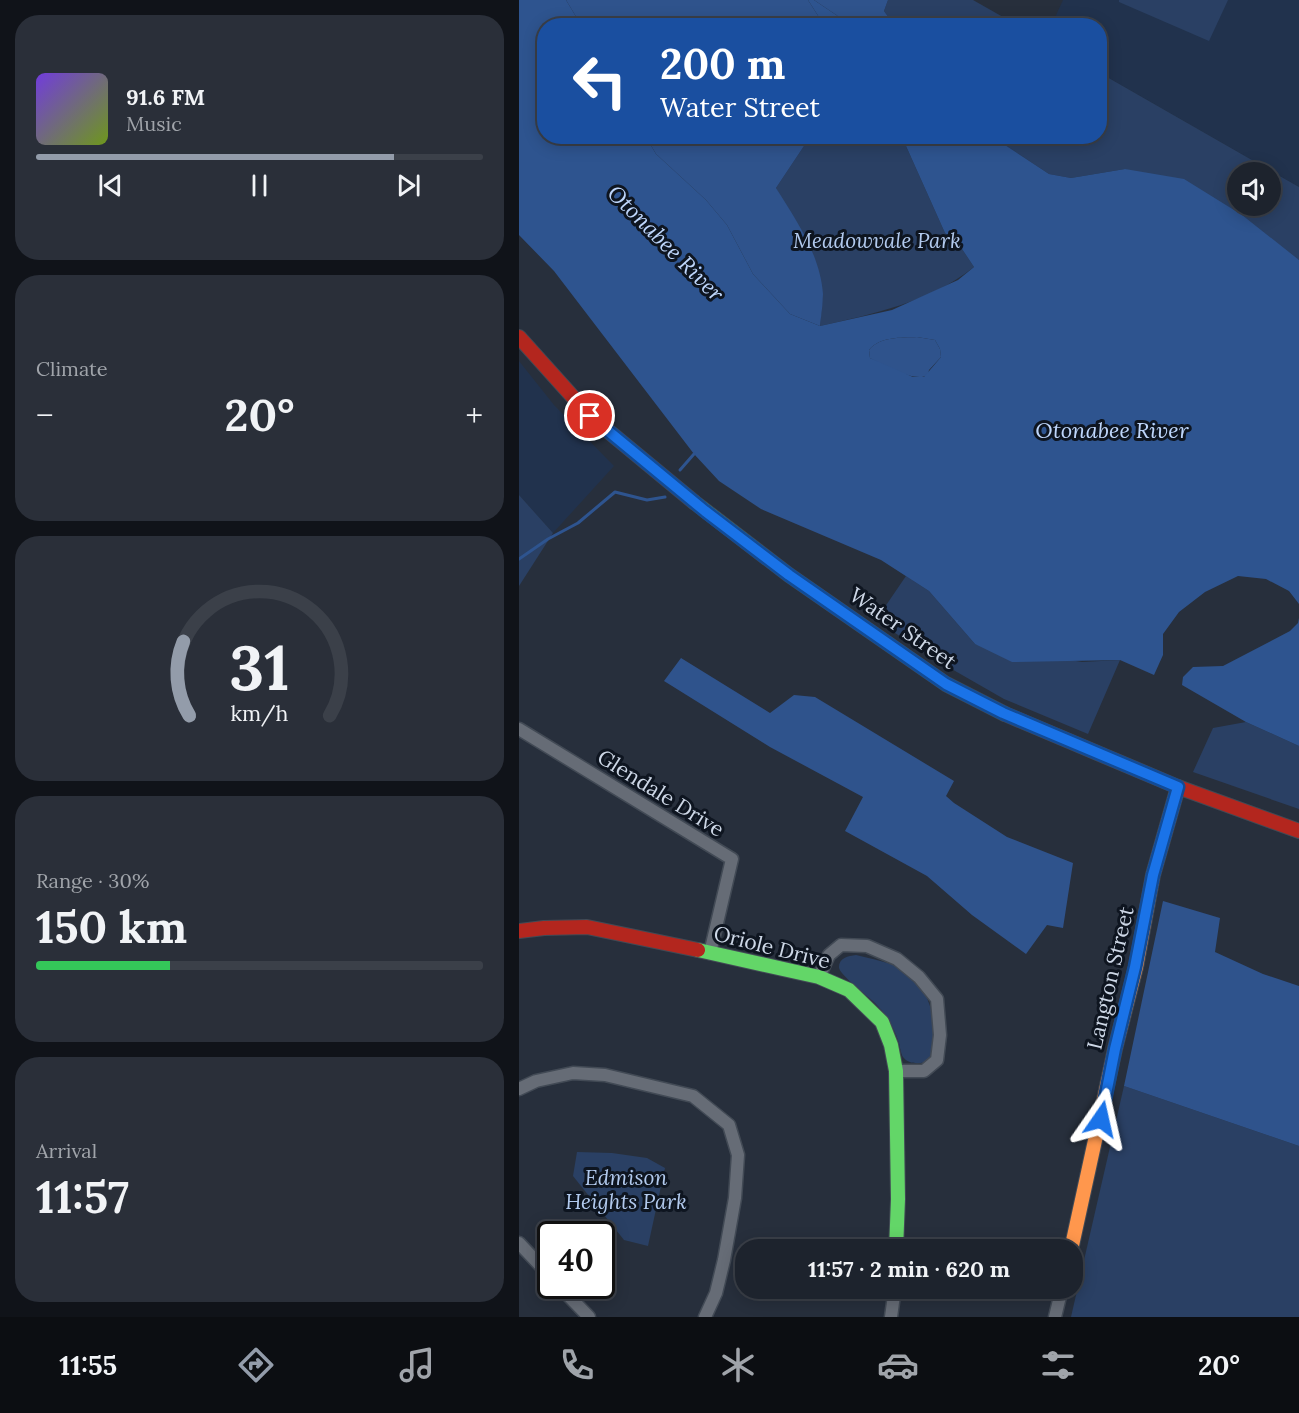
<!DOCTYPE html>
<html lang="en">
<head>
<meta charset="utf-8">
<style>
  body { margin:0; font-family:Lora,serif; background:#2a2f39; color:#f1f3f6; height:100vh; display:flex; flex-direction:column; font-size:22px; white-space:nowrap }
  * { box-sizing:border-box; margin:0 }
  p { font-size:20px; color:#a0a4aa }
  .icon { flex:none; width:33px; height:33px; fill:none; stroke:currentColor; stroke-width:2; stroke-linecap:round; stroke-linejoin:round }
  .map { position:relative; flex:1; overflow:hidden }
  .sheet { display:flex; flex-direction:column; gap:15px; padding:15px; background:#101319; width:519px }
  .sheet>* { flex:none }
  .hud { position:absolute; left:18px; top:18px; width:570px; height:126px; border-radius:24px; box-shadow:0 3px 15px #0003,0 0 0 2px #3b4049; background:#1a4fa0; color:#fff; overflow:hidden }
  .buttons { position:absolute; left:708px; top:162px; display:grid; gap:12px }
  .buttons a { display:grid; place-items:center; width:54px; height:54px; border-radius:50%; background:#1d232d; box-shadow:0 3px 15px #0003,0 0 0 2px #3b4049; font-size:30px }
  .speed { position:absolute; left:18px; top:1221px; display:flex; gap:12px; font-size:30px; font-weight:700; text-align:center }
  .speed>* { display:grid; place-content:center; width:78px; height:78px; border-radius:50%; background:#1d232d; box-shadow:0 3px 15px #0003,0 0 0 2px #3b4049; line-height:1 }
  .speed .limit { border:3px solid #111; border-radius:9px; background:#fff; color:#111 }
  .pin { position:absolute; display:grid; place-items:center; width:51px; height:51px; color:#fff; margin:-26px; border:3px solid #fff; border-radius:50%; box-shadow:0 2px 6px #0007 }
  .me { position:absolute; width:66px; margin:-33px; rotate:11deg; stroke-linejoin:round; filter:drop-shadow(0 0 4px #0008) }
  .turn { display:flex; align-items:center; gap:21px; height:126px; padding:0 24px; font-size:27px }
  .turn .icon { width:78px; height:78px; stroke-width:2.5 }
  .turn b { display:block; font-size:42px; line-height:51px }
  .big { font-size:45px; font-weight:700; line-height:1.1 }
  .sheet .tile { flex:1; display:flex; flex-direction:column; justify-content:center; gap:9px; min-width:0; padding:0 21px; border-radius:24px; background:#2a2f39 }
  .sheet .dial { align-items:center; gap:0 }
  .dial svg { height:156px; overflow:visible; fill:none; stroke:#3b4049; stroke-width:7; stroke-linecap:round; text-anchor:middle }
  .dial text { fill:#f1f3f6; stroke:none }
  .song { display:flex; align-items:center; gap:18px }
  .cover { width:72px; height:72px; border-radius:9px; background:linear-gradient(135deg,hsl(260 70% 55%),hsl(80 70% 35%)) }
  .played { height:6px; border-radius:3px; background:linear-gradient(90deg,#939caa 80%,#3b4049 80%) }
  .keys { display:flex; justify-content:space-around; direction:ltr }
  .heat { display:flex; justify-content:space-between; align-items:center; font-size:33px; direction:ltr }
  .charge { height:9px; border-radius:4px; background:linear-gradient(90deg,#34c759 30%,#3b4049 0) }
  .trip { position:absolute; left:216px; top:1239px; width:348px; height:60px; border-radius:24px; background:#1d232d; box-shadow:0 3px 15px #0003,0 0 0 2px #3b4049; font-weight:700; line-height:60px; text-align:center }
  .tab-bar { display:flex; height:96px; justify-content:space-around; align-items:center; background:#0c0e12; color:#a0a4aa }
  .tab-bar .icon { width:42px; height:42px }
  .tab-bar .current { color:#939caa }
  .tab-bar b { font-size:27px; color:#f1f3f6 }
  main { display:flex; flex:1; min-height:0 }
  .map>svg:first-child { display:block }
  .built { fill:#21324d }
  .green { fill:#2a4064; fill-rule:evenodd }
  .forest { fill:#2f538c }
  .water { fill:#2e548f; fill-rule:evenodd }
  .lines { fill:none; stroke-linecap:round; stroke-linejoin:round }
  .stream { stroke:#2e548f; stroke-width:3 }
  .street-casing { stroke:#424a55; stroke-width:15 }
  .fast-casing { stroke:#424a55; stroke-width:16 }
  .slow-casing { stroke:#424a55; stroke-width:16 }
  .jam-casing { stroke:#424a55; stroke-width:16 }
  .street { stroke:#666c76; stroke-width:12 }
  .fast { stroke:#63d668; stroke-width:14 }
  .slow { stroke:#ff974d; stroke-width:14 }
  .jam { stroke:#b3261e; stroke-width:14 }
  .route-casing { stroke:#114b97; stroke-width:15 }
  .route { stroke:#1a73e8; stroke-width:10 }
  .labels { text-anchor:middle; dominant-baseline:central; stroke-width:6; stroke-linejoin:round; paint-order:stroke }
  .park-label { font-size:21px; font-style:italic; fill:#b2caee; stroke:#0e1520 }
  .street-label { font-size:21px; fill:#cdd7e6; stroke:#0e1520 }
  .water-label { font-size:22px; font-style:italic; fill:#bed6fb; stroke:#0e1520 }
</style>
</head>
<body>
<main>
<section class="sheet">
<div class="tile">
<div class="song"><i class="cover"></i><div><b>91.6 FM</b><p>Music</p></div></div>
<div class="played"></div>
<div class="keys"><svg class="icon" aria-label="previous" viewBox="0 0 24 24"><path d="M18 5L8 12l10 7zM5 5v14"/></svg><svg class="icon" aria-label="pause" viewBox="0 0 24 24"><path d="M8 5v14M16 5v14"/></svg><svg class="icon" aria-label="next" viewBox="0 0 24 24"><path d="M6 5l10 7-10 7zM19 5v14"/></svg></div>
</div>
<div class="tile"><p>Climate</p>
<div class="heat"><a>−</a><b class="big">20°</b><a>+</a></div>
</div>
<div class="tile dial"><svg viewBox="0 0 100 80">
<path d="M14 69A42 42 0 1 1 86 69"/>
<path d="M14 69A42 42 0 0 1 11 31" stroke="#939caa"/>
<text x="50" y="56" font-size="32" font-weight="700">31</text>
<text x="50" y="72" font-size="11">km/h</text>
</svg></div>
<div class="tile"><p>Range · 30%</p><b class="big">150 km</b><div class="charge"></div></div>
<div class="tile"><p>Arrival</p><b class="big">11:57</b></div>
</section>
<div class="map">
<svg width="780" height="1317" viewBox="0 0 780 1317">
  <rect width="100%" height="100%" fill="#272f3c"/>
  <g class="built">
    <polygon points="544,0 780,0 780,187 581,73 580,26 532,26"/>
    <polygon points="0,361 35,405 95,466 34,533 0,495"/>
  </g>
  <g class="green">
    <polygon points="369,0 454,0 498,25 375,25 365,11"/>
    <polygon points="600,0 709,0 690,41 600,2"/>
    <path d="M581 73 780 187V260L606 169 552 178 530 174 474 137 580 136ZM718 172H752V206H718Z"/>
    <path d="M291 137H383L426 233 441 246 455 267C411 302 354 314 301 326L304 295 257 188Z"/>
    <polygon points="0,495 34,533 0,586"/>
    <polygon points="387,576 410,591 456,644 563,662 601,660 569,734 485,699 410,656 357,620"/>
    <polygon points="727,722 780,746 780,809 674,772 694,728"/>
    <path d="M337 955C353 959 372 962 386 971 414 990 421 1031 410 1061 402 1064 390 1065 384 1057 382 1054 381 1047 380 1043 375 1028 368 1015 356 1003 350 997 319 974 320 967 320 958 329 956 337 955Z"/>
    <polygon points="605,1086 780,1146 780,1317 552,1317"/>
    <polygon points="58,1152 93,1153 128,1158 146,1168 129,1246 105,1240 54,1176"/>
  </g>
  <g class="forest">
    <polygon points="47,0 289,0 305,25 62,25"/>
    <polygon points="295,0 369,0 365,11 375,25 332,25"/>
    <path d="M127 137H291L257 188C277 220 301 254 304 294 304 304 302 316 301 326L271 314 234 274 208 225 187 200 137 154Z"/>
    <path d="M398 337 416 340 421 349 422 357 410 370 409 375C396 383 364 365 351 358L350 350C361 336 382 338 398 337Z"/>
    <polygon points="162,658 251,713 275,695 296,697 435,781 427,796 435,803 488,837 554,863 544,928 528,925 507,954 453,915 408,876 326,831 344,797 251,747 145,681"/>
    <polygon points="644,901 701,918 696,952 744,974 780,986 780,1146 605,1086"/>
  </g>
  <g class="water">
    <path d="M0 0H47L62 25 26 26V136L127 137 137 154 187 200 208 225 234 274 271 314 301 326 373 310 439 280 455 267 441 246 426 233 383 137H474L530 174 552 178 606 169 665 179 723 215 780 260V604L770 591 747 579 719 576 686 592 660 612 644 634V655L635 675 601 660 493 662 456 644 410 591 362 560 242 509 200 481 175 454 35 271 0 235ZM398 337 416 340 421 349 422 357 405 377H394L351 358 350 350C361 336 382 338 398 337Z"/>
    <polygon points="289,0 295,0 332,25 305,25"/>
    <polygon points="780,618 780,746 727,722 663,685 664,677 674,667 704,666 771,631 779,623"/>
  </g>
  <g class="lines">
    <g class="stream">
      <polyline points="161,470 175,454"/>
      <polyline points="0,559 29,539 59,523 96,492 128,500 146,497"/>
    </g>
    <defs>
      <g id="street">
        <polyline points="0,729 213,859 191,953"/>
        <polyline points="300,977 310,955 322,945 348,946 378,959 400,977 418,999 421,1035 418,1060 405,1071 377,1071"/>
        <polyline points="0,1089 17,1081 54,1073 86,1075 174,1096 210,1125 219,1155 216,1198 205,1260 197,1293 186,1317"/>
        <polyline points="0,1243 32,1277"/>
        <polyline points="40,1286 70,1317"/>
        <polyline points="372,1317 376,1288"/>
        <polyline points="536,1317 543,1288"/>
      </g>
      <g id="fast">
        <polyline points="175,502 270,575 427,684 486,714"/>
        <polyline points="179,950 300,977 330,990 363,1022 372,1045 377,1071 379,1199 377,1250"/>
      </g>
      <polyline id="slow" points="552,1250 596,1049 617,967 634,875 659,787"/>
      <g id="jam">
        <polyline points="0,337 71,416 175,502"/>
        <polyline points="486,714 659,787 780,831"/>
        <polyline points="0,931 25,928 68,927 179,950"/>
      </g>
    </defs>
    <use href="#street" class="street-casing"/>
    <use href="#fast" class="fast-casing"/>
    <use href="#slow" class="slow-casing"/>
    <use href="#jam" class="jam-casing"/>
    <use href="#street" class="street"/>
    <use href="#fast" class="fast"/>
    <use href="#slow" class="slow"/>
    <use href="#jam" class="jam"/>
  </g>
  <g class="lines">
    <defs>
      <polyline id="route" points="71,416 186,511 270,575 427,684 484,713 659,787 634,875 616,967 596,1049 582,1119"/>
    </defs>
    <use href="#route" class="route-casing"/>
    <use href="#route" class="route"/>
  </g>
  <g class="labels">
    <g class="park-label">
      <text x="358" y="240">Meadowvale Park</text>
      <text x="107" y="1177">Edmison<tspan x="107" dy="24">Heights Park</tspan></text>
    </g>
    <g class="street-label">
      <text transform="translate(384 628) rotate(35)">Water Street</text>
      <text transform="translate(142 793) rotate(32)">Glendale Drive</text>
      <text transform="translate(253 947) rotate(14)">Oriole Drive</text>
      <text transform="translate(591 978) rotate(-77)">Langton Street</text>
    </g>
    <g class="water-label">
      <text transform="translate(147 243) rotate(45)">Otonabee River</text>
      <text x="593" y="430">Otonabee River</text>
    </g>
  </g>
</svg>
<div class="buttons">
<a><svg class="icon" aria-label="sound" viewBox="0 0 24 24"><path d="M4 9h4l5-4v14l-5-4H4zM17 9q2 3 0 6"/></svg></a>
</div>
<div class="speed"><div class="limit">40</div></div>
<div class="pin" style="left:71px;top:416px;background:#d93025"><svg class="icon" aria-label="arrive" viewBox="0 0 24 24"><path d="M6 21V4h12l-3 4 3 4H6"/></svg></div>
<svg class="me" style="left:582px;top:1119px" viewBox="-20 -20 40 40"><path d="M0-17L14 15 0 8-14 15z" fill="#1a73e8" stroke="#fff" stroke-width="4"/></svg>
<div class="trip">11:57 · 2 min · 620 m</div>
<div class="hud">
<div class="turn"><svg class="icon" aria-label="left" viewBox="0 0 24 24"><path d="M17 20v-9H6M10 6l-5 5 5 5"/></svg><div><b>200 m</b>Water Street</div></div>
</div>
</div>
</main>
<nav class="tab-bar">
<b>11:55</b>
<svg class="icon current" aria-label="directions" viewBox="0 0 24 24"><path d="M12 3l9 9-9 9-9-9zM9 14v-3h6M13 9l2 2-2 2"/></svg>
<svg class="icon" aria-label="music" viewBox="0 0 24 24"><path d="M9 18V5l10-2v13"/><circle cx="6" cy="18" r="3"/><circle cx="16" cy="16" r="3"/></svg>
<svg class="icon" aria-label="phone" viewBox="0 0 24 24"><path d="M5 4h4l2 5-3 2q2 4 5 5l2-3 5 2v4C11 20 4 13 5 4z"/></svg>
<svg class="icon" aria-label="climate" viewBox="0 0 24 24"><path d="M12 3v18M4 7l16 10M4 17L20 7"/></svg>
<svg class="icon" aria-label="car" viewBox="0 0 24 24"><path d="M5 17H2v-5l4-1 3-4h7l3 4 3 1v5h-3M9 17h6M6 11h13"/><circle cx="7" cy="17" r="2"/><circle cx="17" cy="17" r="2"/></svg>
<svg class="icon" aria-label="filters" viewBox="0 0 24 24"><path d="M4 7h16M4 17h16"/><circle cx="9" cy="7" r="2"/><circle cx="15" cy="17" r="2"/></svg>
<b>20°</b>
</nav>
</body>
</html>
